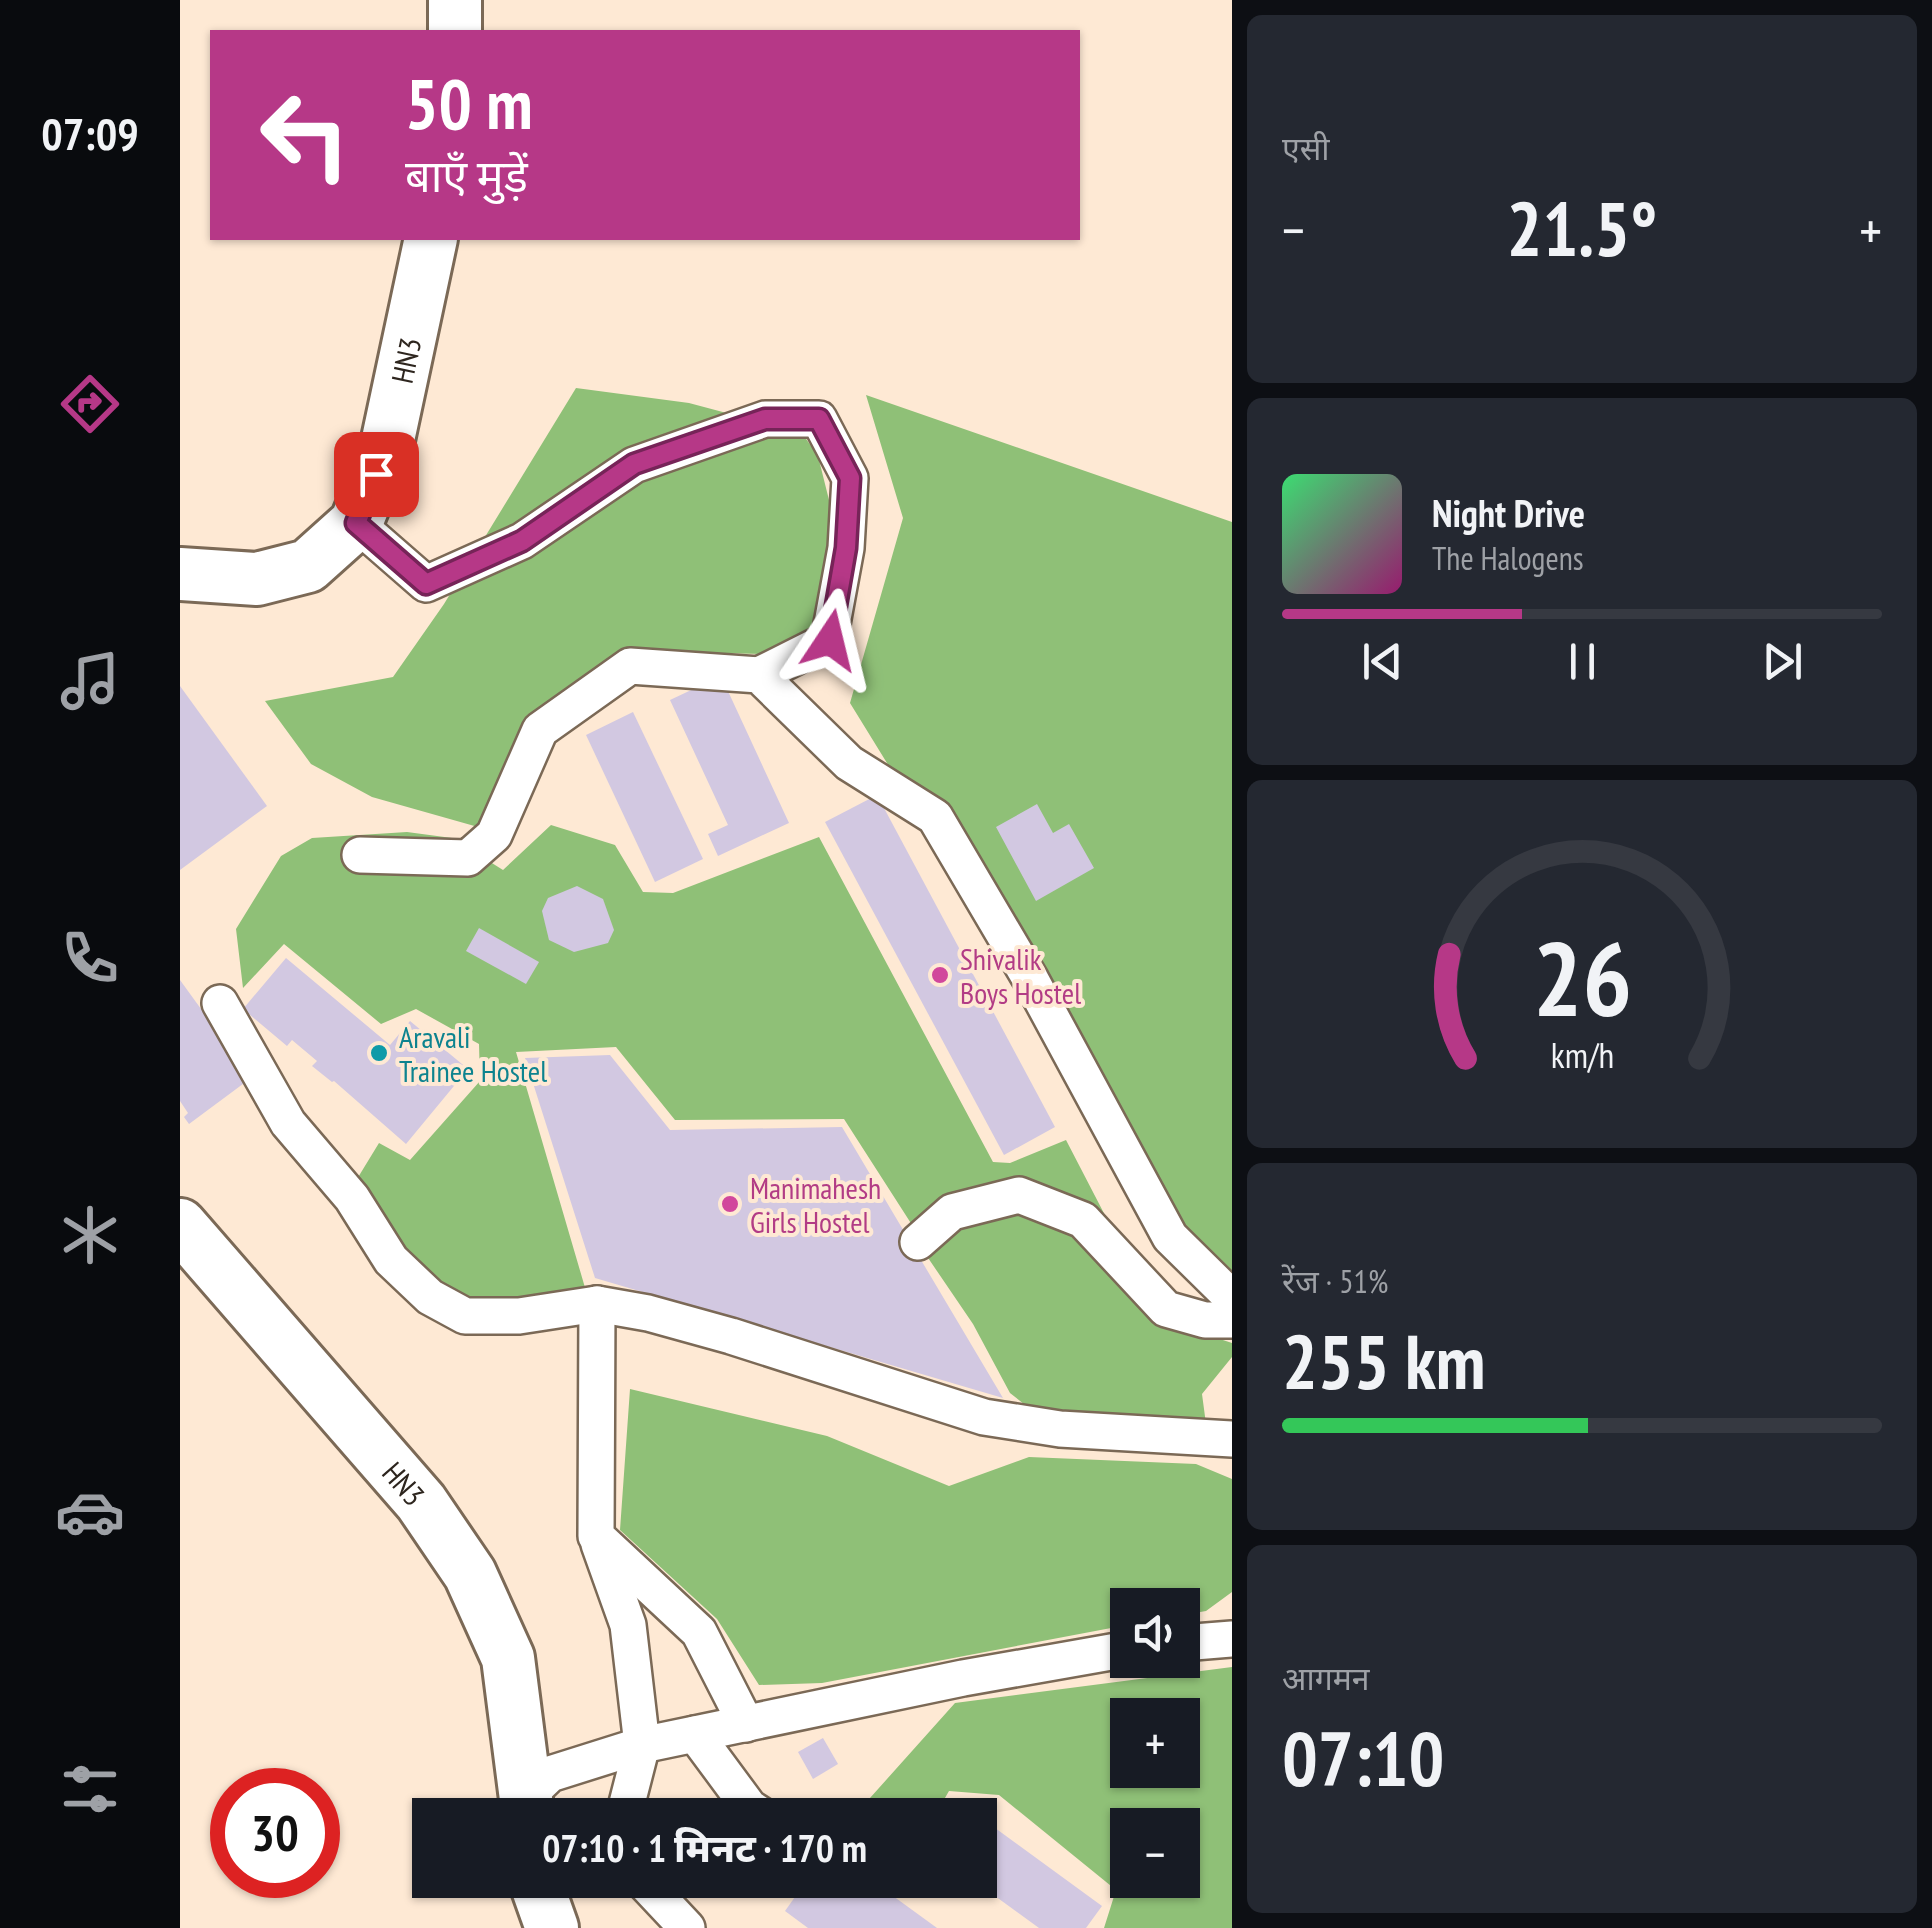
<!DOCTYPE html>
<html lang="hi">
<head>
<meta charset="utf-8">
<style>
  body { margin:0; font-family:"PT Sans Narrow","Noto Sans Devanagari",sans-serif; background:#242831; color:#f1f3f6; height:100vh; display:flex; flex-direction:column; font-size:38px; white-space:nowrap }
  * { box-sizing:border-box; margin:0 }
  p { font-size:32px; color:#9ea1a6 }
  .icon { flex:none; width:55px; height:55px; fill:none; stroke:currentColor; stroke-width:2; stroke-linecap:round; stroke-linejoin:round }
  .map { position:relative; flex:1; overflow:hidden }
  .side { display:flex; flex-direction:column; gap:15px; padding:15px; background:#0d0f14; width:700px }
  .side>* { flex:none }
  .guide { position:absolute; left:30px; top:30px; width:870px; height:210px; border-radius:0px; box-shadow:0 2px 8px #0004; background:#b63887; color:#fff; overflow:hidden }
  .controls { position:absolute; left:930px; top:1588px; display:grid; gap:20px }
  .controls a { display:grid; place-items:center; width:90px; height:90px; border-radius:0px; background:#171b24; box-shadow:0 2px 8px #0004; font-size:50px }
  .speed { position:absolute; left:30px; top:1768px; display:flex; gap:20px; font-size:50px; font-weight:700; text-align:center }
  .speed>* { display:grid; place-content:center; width:130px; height:130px; border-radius:50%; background:#171b24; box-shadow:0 2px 8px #0004; line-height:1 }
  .speed .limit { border:15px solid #d22; background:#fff; color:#111 }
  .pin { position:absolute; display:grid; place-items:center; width:85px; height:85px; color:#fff; margin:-42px; border-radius:20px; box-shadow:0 5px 15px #0006 }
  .me { position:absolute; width:110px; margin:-55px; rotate:10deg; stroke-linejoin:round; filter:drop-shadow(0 0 8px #0008) }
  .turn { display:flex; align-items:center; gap:35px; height:210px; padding:0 30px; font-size:45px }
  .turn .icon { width:130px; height:130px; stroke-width:2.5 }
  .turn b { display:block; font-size:70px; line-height:85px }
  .big { font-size:75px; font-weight:800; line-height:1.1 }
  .side .card { flex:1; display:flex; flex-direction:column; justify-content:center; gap:15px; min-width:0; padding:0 35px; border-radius:15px; background:#242831 }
  .side .dial { align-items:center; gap:0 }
  .dial svg { height:260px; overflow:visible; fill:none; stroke:#363941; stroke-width:7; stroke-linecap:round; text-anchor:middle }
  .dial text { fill:#f1f3f6; stroke:none }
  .song { display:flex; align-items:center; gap:30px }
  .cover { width:120px; height:120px; border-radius:15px; background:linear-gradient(135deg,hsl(140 70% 55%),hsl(320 70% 35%)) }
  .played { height:10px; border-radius:5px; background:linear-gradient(90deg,#b63887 40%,#363941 40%) }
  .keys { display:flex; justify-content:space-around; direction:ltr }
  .heat { display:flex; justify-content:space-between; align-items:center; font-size:55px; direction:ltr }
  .charge { height:15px; border-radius:8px; background:linear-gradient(90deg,#34c759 51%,#363941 0) }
  .trip { position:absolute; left:232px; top:1798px; width:585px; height:100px; border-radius:0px; background:#171b24; box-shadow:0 2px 8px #0004; font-weight:800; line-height:100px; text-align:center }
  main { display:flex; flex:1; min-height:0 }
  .tabs { display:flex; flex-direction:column; width:180px; justify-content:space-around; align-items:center; background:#090b0e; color:#9ea1a6 }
  .tabs .icon { width:70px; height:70px }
  .tabs .selected { color:#b63887 }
  .tabs b { font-size:45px; color:#f1f3f6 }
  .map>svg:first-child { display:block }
  .forest { fill:#8fc077; fill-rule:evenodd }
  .building { fill:#d2c8e1 }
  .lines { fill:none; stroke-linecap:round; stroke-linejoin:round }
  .minor-casing { stroke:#7b6956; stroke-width:40 }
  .highway-casing { stroke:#7b6956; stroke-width:58 }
  .minor { stroke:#fff; stroke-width:35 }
  .highway { stroke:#fff; stroke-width:52 }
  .route-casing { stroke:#762458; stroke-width:25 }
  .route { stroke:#b63887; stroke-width:18 }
  .hotel-dot { fill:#d1479c; stroke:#fee9d4; stroke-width:4 }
  .culture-dot { fill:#0f9aa8; stroke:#fee9d4; stroke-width:4 }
  .labels { text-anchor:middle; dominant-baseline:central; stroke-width:8; stroke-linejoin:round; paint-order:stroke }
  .street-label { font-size:30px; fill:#2d251e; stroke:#fee9d4 }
  .hotel-label { font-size:30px; fill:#b23c85; stroke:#fee9d4; text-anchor:start }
  .culture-label { font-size:30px; fill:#0d838f; stroke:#fee9d4; text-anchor:start }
</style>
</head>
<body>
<main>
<nav class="tabs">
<b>07:09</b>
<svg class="icon selected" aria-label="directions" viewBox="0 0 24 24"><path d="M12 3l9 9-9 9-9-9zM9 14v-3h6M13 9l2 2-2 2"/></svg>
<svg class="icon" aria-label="music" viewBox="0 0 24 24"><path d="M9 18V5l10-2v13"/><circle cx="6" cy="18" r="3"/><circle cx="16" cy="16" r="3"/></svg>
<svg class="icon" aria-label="phone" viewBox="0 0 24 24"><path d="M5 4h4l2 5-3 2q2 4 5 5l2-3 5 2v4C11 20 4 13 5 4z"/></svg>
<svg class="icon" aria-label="climate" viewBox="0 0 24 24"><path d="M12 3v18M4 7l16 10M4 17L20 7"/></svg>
<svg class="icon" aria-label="car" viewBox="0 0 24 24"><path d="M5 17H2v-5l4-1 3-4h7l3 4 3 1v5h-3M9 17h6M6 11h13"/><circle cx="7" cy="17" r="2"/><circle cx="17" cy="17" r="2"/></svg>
<svg class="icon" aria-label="filters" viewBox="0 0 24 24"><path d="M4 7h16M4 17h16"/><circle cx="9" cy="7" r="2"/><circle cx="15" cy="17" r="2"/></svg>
</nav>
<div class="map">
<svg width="1052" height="1928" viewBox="0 0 1052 1928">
  <rect width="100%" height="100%" fill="#fee9d4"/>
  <g class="forest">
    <polygon points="396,388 509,403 622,433 638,456 652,512 636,630 583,654 440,651 354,714 298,827 192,797 131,764 85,701 213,677 264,604"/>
    <polygon points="686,395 1052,522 1052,1291 1011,1265 885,1052 670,703 723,518"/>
    <polygon points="371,825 435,845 463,892 493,893 639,837 813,1162 830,1163 886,1140 943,1250 870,1197 734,1228 664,1119 495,1120 436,1047 336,1052 406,1291 332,1301 291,1301 222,1257 177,1179 199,1143 230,1160 300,1081 299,1044 236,1009 201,1024 104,944 63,988 56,929 101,856 132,838 227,832 272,838 323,870"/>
    <polygon points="841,1204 897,1224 988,1322 1052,1343 1052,1357 1022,1394 1026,1424 854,1412 830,1393 793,1324 742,1249 778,1220"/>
    <polygon points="450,1389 647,1436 769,1486 849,1457 1016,1464 1052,1479 1052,1592 1026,1611 1003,1615 1002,1605 948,1605 947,1625 642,1683 579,1685 537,1619 440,1530"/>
    <path d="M1052 1667V1928H924L936 1890 819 1795 769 1791 755 1815H717L690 1798 775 1703ZM1002 1715V1770H948V1715ZM1002 1825V1880H948V1825Z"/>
  </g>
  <g class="building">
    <polygon points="541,676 609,823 538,856 528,834 548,825 490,700"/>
    <polygon points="0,686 87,806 0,870"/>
    <polygon points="453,712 523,859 475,882 406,735"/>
    <polygon points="697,795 875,1127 824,1155 645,822"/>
    <polygon points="857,804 873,833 889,824 914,868 856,901 816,827"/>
    <polygon points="397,886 423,899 434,930 428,943 394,952 369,940 362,911 368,898"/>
    <polygon points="299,928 359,962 346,984 286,951"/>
    <polygon points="106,958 210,1045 230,1021 288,1069 226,1144 154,1081 152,1082 132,1066 137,1061 112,1040 107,1046 63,1009"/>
    <polygon points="0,980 71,1078 9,1124 4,1117 8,1113 0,1101"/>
    <polygon points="430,1055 490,1130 662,1127 823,1398 415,1278 345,1058"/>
    <polygon points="643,1738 658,1764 633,1779 618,1752"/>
    <polygon points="792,1806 811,1819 811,1825 922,1906 906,1928 859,1928 793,1880 800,1880 800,1815 779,1815 785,1807"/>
    <polygon points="627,1880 691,1880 757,1928 628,1928 605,1911"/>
  </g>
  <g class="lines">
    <defs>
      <g id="minor">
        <polyline points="176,523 246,584 342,541 454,465 585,419 639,419 670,478 666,548 649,640 579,675"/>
        <polyline points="180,855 288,858 314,835 360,730 450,666 579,675 669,763 755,817 851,980 990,1237 1052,1298"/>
        <polyline points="40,1003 108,1123 172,1198 211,1260 250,1297 285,1316 339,1316 417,1304 468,1313 551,1336 804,1417 880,1429 1052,1439"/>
        <polyline points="738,1242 772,1212 839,1195 903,1220 986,1309 1025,1320 1052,1320"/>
        <polyline points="417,1304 416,1536 519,1632 566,1724"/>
        <polyline points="419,1544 448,1625 462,1745 444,1815"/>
        <polyline points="1002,1643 1052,1639"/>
        <polyline points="515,1734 569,1807 581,1815"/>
        <polyline points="346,1797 370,1774 462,1745 783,1678 948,1649"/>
        <polyline points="462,1880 507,1928"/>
      </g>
      <g id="highway">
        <polyline points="275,0 275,32"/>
        <path id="s1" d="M0 574 77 579 128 566 176 523 206 449 251 238"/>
        <path id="s2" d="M0 1225 241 1502 290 1574 328 1658 348 1815"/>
        <polyline points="355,1880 372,1928"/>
      </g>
    </defs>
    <use href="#minor" class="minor-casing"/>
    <use href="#highway" class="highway-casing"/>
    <use href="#minor" class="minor"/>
    <use href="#highway" class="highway"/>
  </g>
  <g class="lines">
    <defs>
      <polyline id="route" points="196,474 176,523 246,584 342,541 454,464 585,419 639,419 670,478 666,548 650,640"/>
    </defs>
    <use href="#route" class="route-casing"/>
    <use href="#route" class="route"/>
  </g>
  <g class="hotel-dot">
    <circle cx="760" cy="975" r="10"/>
    <circle cx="550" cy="1204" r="10"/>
  </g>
  <circle class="culture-dot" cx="199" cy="1053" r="10"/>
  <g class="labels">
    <g class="street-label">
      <text stroke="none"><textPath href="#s1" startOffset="365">HN3</textPath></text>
      <text stroke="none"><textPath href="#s2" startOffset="342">HN3</textPath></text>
    </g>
    <g class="hotel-label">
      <text x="780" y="958">Shivalik<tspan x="780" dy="34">Boys Hostel</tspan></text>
      <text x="570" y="1187">Manimahesh<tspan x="570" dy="34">Girls Hostel</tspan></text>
    </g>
    <g class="culture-label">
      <text x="219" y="1036">Aravali<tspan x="219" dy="34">Trainee Hostel</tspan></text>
    </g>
  </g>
</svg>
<div class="controls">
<a><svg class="icon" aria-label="sound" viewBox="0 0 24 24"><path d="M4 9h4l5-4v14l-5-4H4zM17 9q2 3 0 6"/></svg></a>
<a>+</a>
<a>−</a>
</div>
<div class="speed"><div class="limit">30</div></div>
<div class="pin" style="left:196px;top:474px;background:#d93025"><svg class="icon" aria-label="arrive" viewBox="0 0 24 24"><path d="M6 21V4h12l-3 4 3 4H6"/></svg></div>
<svg class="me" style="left:650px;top:640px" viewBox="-20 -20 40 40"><path d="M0-17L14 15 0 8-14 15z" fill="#b63887" stroke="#fff" stroke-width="4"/></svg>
<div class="trip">07:10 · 1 मिनट · 170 m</div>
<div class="guide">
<div class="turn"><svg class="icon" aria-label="left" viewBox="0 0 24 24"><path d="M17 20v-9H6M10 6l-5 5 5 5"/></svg><div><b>50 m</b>बाएँ मुड़ें</div></div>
</div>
</div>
<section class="side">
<div class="card"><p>एसी</p>
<div class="heat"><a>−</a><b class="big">21.5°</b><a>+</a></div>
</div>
<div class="card">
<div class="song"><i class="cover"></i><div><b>Night Drive</b><p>The Halogens</p></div></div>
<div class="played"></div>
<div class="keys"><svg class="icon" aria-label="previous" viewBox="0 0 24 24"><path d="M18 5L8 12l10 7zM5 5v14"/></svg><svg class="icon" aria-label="pause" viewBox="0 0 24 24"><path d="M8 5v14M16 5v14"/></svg><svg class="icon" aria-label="next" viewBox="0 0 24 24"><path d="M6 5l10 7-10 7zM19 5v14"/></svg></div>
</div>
<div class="card dial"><svg viewBox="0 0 100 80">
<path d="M14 69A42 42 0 1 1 86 69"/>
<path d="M14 69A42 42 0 0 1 9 37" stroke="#b63887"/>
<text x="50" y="56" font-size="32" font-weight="700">26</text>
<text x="50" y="72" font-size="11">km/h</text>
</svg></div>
<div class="card"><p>रेंज · 51%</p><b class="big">255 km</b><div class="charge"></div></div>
<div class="card"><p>आगमन</p><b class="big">07:10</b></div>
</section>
</main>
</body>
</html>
